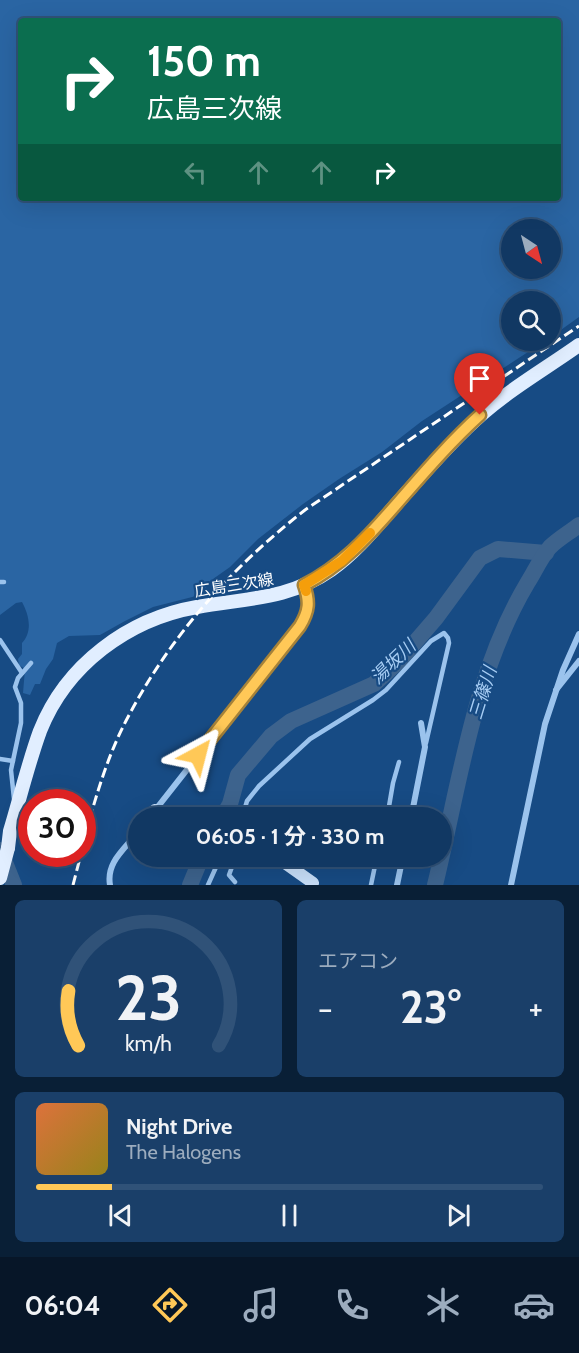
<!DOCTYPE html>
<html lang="ja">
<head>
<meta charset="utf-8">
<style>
  body { margin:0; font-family:Cabin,"Noto Sans JP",sans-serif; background:#1a3f69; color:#f1f3f6; height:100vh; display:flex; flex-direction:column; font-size:22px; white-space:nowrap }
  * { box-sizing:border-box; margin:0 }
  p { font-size:20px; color:#9cacbe }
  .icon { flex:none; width:33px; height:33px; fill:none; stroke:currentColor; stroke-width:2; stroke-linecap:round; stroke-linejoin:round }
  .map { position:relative; height:885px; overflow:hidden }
  .drawer { display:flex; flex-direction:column; gap:15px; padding:15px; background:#091f36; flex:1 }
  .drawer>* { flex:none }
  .guide { position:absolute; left:18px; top:18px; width:543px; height:183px; border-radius:6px; box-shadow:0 6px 24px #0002,0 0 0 2px #305278; background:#0b6e4f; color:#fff; overflow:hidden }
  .needle { width:39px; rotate:144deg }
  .tools { position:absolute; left:501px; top:219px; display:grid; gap:12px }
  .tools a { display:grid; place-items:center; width:60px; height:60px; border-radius:50%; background:#113863; box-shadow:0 6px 24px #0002,0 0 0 2px #305278; font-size:30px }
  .speed { position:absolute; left:18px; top:789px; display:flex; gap:12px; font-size:30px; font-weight:700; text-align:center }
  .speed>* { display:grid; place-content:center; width:78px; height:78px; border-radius:50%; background:#113863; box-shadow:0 6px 24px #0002,0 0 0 2px #305278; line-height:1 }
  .speed .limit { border:9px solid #d22; background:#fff; color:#111 }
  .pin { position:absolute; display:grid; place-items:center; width:51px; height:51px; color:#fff; margin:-62px -26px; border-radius:50% 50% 50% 0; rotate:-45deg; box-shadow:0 0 6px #0007 }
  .pin .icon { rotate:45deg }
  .me { position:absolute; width:66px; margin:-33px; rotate:38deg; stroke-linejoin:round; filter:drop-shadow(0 0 4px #0008) }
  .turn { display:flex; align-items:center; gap:21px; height:126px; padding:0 30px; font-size:27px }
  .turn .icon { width:78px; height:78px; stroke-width:2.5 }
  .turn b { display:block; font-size:42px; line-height:51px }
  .lanes { display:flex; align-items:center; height:57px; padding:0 30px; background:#0003; justify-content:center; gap:30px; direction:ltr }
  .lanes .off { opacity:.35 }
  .big { font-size:45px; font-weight:700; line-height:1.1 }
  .drawer .tile { flex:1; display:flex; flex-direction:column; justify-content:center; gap:9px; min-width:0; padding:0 21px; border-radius:9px; background:#1a3f69 }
  .drawer .dial { align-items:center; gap:0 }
  .dial svg { height:156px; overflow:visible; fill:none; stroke:#305278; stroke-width:7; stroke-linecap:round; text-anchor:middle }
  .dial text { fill:#f1f3f6; stroke:none }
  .song { display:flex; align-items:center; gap:18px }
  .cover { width:72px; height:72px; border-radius:9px; background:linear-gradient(135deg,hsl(20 70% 55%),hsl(50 70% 35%)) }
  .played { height:6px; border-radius:3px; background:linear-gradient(90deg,#ffc857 15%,#305278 15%) }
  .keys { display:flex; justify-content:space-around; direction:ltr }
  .heat { display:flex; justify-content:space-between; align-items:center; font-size:33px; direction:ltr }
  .drawer .tiles { flex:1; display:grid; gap:15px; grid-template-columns:1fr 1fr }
  .tile:last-child { grid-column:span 2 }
  .trip { position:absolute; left:128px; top:807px; width:324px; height:60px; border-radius:30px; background:#113863; box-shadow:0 6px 24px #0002,0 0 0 2px #305278; font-weight:700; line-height:60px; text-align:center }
  .menu { display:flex; height:96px; justify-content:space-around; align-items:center; background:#071628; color:#9cacbe }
  .menu .icon { width:42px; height:42px }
  .menu .active { color:#ffc857 }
  .menu b { font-size:27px; color:#f1f3f6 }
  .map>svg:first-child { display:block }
  .green { fill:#2a65a3; fill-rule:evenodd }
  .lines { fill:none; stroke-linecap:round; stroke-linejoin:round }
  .river { stroke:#3d638d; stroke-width:16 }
  .lane { stroke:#9bc3ed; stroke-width:4.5 }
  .street { stroke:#9bc3ed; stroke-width:6 }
  .secondary { stroke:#c8dff9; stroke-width:12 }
  .primary { stroke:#e1eeff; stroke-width:14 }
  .rail { stroke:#fff; stroke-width:3; stroke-dasharray:10 4.5; stroke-linecap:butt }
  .primary-bridge { stroke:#e1eeff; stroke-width:14 }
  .route-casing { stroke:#a68239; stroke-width:15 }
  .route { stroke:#ffc857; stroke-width:10 }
  .slow { stroke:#f59e0b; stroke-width:10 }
  .labels { text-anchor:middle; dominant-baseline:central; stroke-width:4.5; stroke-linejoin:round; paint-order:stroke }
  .street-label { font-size:16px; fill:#fff; stroke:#174b84 }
  .water-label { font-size:18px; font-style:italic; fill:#a7cdf4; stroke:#174b84 }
</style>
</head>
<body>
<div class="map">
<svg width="579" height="885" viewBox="0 0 579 885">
  <rect width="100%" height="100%" fill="#174b84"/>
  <path class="green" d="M0 0H579V317L551 337 550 302H512V340L545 341 422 421 382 452 339 479 303 504 258 539 230 567 213 579 200 595 153 607 125 621 100 635 69 636 57 643 53 659 46 669 40 684H35L30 695 23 693 25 669 19 665 18 659 22 654V643C33 631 29 615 22 602L16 603 0 615ZM21 21H558V198H21ZM512 230H550V268H512Z"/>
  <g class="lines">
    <g class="river">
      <polyline points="222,818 230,804 238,775 271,736 291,721 374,684 398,662 436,618 480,558 498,549 546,553"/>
      <polyline points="0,850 14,885"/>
      <polyline points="190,885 202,856"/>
      <path d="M435 885C460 783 473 674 528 582 535 571 541 557 550 547 558 539 570 532 579 525"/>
    </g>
    <g class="lane">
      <polyline points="0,582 4,582"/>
      <polyline points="0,640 22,673"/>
      <polyline points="0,759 13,761"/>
      <polyline points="14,799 11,770 21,723 21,703 15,687 18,678 31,663"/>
      <polyline points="242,818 247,801 259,786 310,739 373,700 386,690 431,641 444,633 448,638 449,643 426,743"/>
      <polyline points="387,818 393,783 399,762"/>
      <polyline points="235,882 229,875 236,856"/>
      <polyline points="208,885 221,856"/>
      <polyline points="371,885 377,856"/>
    </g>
    <g class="street">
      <polyline points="556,690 579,661"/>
      <path d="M149 818 300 626C309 611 310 602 304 586"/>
      <polyline points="411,818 425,747 421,723"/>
      <path d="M110 885C106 862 125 849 138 832"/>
      <polyline points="397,885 403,856"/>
      <polyline points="511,885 545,724 563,670 579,634"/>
    </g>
    <g class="secondary">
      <polyline points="155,810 165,818"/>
      <polyline points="275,856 313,883"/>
    </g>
    <path class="primary" d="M8 848 10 831C20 798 28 764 40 731 66 665 128 619 197 607 246 598 288 600 331 570 355 553 373 531 392 509 416 482 440 454 466 429 498 396 541 372 579 345"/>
    <g class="rail">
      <path d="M82 847C94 803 106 758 128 717 171 635 232 567 305 510L579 326"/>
      <polyline points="73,885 81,854"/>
    </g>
    <polyline class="primary-bridge" points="0,878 8,848"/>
  </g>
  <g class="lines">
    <defs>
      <path id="route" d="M198 755 300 626C309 611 310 602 304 585 341 566 367 538 394 507 422 475 449 443 480 415"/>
    </defs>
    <use href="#route" class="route-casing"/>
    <use href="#route" class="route"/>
    <polyline class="slow" points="306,591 304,585 342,561 370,533"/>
  </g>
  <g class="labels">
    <g class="street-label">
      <text transform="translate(234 585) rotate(-9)">広島三次線</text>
    </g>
    <g class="water-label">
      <text transform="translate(393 662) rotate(-44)">湯坂川</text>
      <text transform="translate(483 693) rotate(-73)">三篠川</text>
    </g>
  </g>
</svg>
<div class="tools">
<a><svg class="needle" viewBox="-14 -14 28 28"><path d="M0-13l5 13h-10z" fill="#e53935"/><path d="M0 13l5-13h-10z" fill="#9cacbe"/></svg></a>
<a><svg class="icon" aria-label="search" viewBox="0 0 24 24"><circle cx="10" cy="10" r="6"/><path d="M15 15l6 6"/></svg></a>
</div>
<div class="speed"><div class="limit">30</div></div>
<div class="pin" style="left:480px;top:415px;background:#d93025"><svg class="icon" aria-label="arrive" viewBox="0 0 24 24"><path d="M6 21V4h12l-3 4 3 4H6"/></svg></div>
<svg class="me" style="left:198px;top:755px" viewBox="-20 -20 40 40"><path d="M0-17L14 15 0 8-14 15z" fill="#ffc857" stroke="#fff" stroke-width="4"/></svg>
<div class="trip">06:05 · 1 分 · 330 m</div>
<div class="guide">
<div class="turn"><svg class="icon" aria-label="right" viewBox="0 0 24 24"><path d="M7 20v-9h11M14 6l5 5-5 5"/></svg><div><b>150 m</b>広島三次線</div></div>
<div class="lanes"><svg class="icon off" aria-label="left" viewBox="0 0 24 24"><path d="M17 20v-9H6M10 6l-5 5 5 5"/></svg><svg class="icon off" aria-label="ahead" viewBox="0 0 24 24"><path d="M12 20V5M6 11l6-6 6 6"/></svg><svg class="icon off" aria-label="ahead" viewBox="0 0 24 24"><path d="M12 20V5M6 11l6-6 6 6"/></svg><svg class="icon" aria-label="right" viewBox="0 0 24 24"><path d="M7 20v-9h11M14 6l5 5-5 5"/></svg></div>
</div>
</div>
<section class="drawer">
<div class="tiles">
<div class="tile dial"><svg viewBox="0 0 100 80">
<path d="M14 69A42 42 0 1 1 86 69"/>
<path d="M14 69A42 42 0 0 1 9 41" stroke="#ffc857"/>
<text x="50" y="56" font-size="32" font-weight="700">23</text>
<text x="50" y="72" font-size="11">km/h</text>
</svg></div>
<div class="tile"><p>エアコン</p>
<div class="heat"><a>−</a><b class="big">23°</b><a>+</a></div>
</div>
<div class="tile">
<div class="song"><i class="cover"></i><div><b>Night Drive</b><p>The Halogens</p></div></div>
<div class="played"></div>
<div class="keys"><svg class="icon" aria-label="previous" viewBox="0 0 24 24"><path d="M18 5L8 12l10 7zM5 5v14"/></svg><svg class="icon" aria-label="pause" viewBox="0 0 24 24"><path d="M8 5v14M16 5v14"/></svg><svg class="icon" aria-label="next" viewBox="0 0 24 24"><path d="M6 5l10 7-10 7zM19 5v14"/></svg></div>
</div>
</div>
</section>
<nav class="menu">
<b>06:04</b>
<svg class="icon active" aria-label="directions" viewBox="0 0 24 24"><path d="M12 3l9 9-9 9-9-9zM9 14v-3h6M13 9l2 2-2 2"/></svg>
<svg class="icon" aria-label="music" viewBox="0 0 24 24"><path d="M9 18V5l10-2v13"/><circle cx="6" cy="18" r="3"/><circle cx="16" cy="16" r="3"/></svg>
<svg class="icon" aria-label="phone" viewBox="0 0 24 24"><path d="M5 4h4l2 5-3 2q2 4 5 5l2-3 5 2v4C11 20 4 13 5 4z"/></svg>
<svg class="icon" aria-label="climate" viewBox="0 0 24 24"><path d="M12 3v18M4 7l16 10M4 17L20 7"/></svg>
<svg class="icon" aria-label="car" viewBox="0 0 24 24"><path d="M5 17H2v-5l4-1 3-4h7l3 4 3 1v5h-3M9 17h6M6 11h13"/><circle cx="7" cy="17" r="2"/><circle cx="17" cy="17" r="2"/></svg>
</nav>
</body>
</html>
